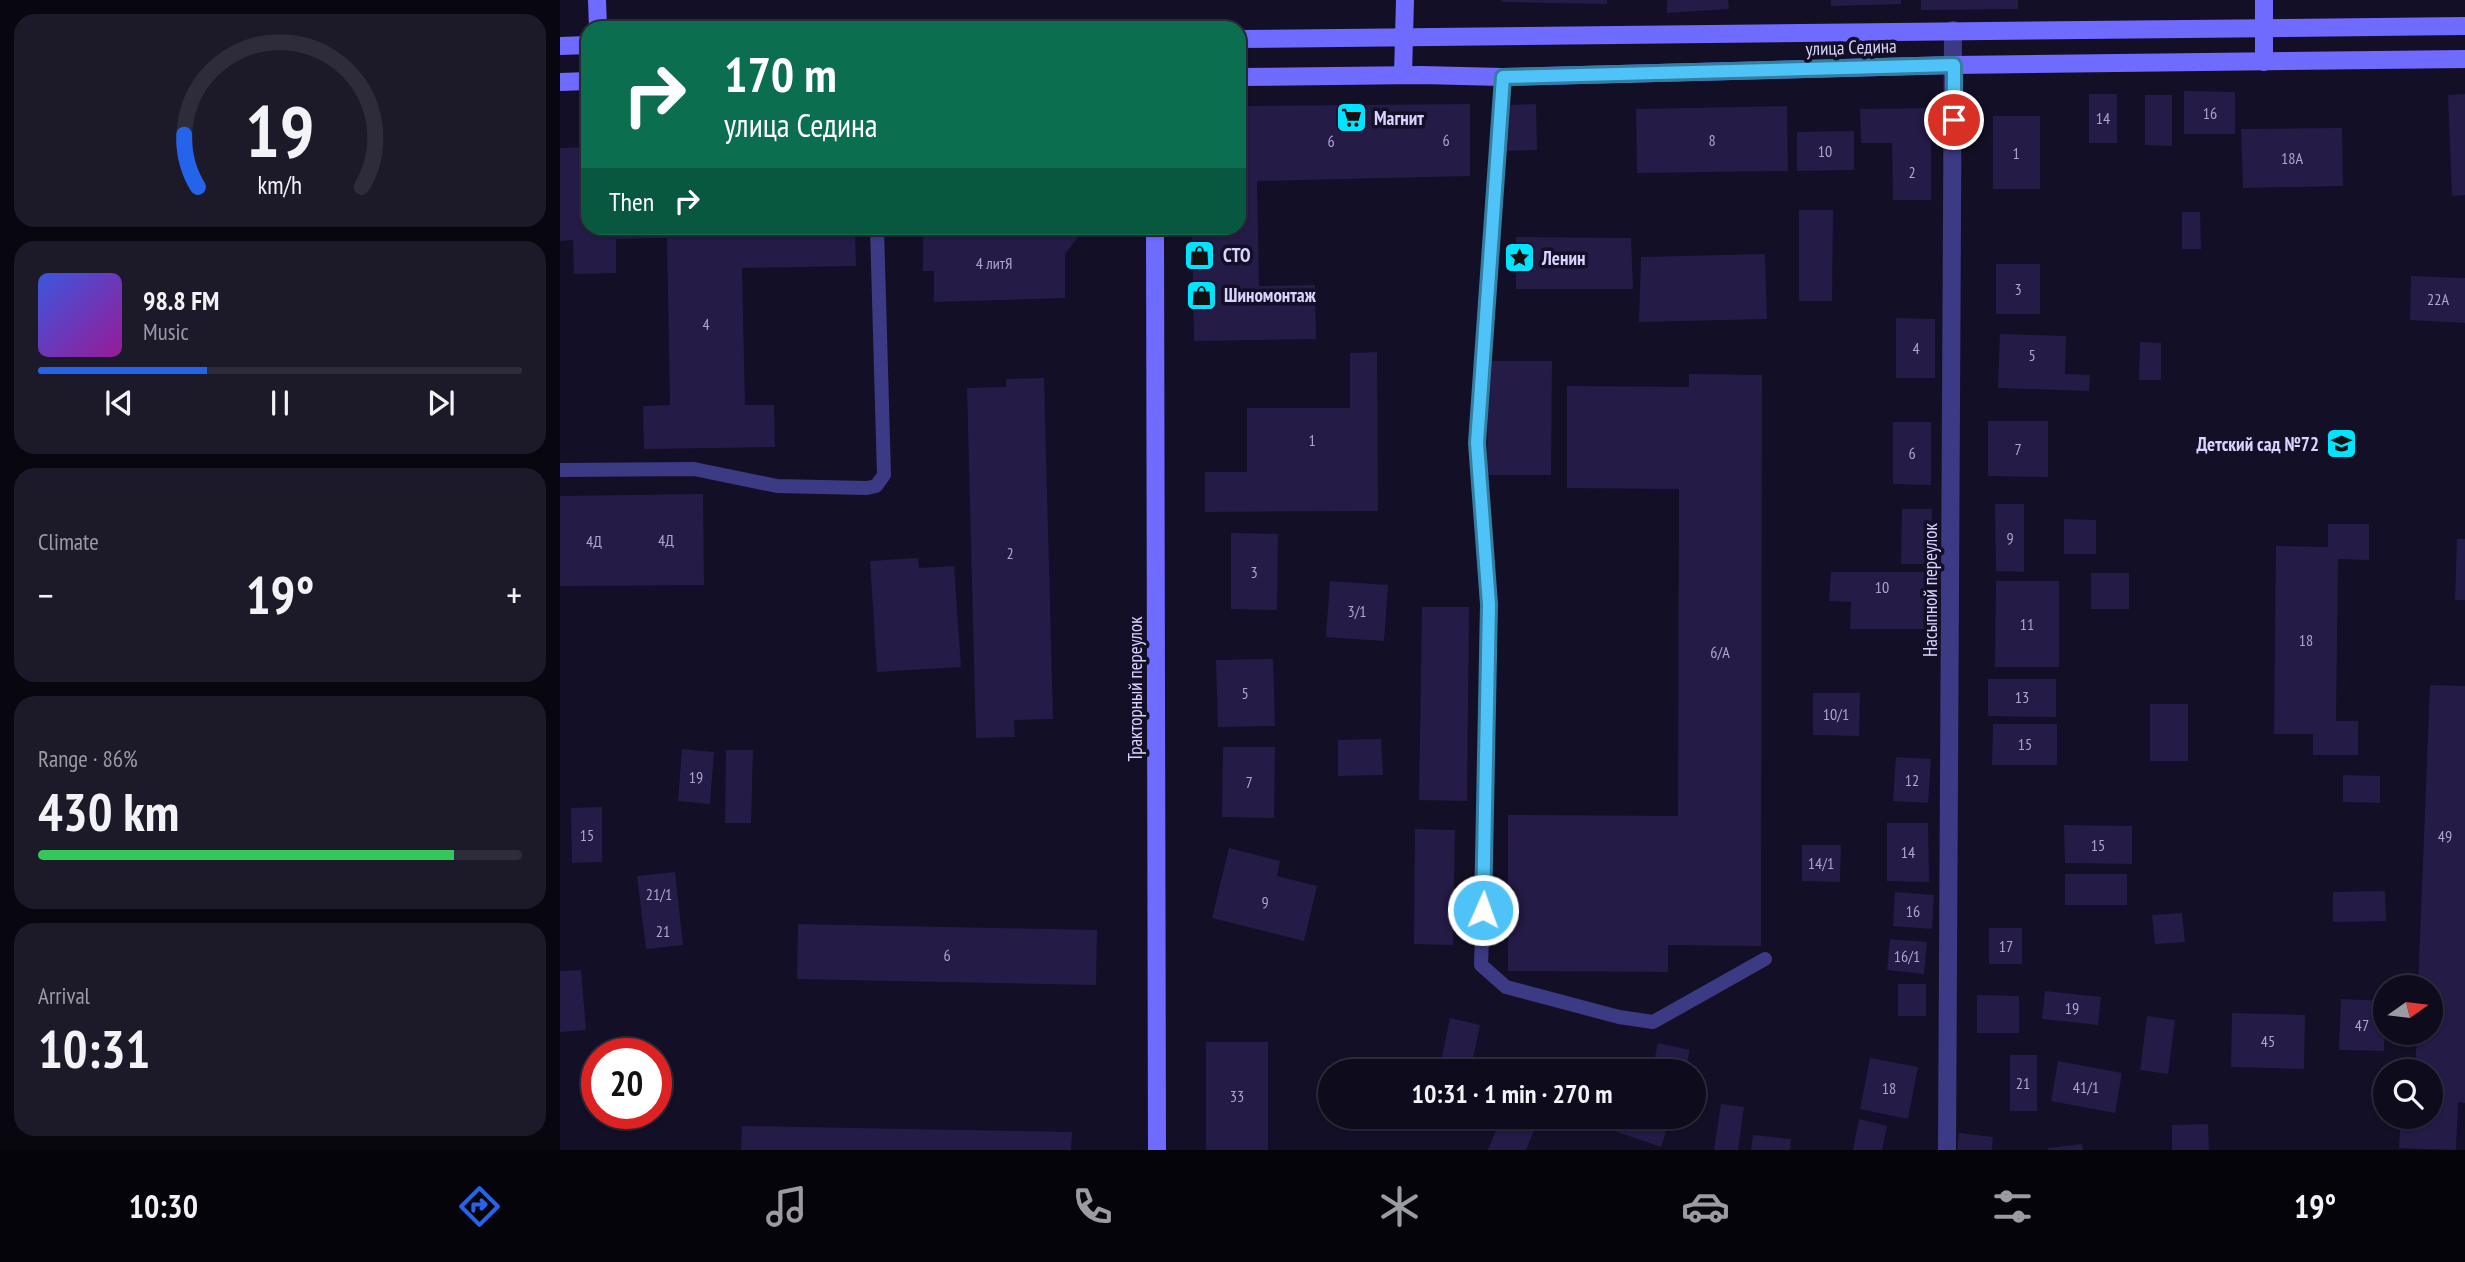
<!DOCTYPE html>
<html lang="en">
<head>
<meta charset="utf-8">
<style>
  body { margin:0; font-family:"PT Sans Narrow",sans-serif; background:#1c1929; color:#f1f3f6; height:100vh; display:flex; flex-direction:column; font-size:26px; white-space:nowrap }
  * { box-sizing:border-box; margin:0 }
  p { font-size:23px; color:#9b9ba3 }
  .icon { flex:none; width:38px; height:38px; fill:none; stroke:currentColor; stroke-width:2; stroke-linecap:round; stroke-linejoin:round }
  .map { position:relative; flex:1; overflow:hidden }
  .drawer { display:flex; flex-direction:column; gap:14px; padding:14px; background:#08060f; width:560px }
  .drawer>* { flex:none }
  .top-card { position:absolute; left:21px; top:21px; width:665px; height:214px; border-radius:21px; box-shadow:0 2px 5px #0004,0 0 0 2px #2e2b3b; background:#0b6e4f; color:#fff; overflow:hidden }
  .needle { width:46px; rotate:76deg }
  .fabs { position:absolute; left:1813px; top:975px; display:grid; gap:14px }
  .fabs a { display:grid; place-items:center; width:70px; height:70px; border-radius:50%; background:#0e0b1c; box-shadow:0 2px 5px #0004,0 0 0 2px #2e2b3b; font-size:35px }
  .speed { position:absolute; left:21px; top:1038px; display:flex; gap:14px; font-size:35px; font-weight:700; text-align:center }
  .speed>* { display:grid; place-content:center; width:91px; height:91px; border-radius:50%; background:#0e0b1c; box-shadow:0 2px 5px #0004,0 0 0 2px #2e2b3b; line-height:1 }
  .speed .limit { border:10px solid #d22; background:#fff; color:#111 }
  .pin { position:absolute; display:grid; place-items:center; width:60px; height:60px; color:#fff; margin:-30px; border:4px solid #fff; border-radius:50%; box-shadow:0 2px 7px #0007 }
  .me { position:absolute; width:77px; margin:-38px; rotate:2deg; stroke-linejoin:round; filter:drop-shadow(0 0 5px #0008) }
  .turn { display:flex; align-items:center; gap:24px; height:147px; padding:0 28px; font-size:32px }
  .turn .icon { width:91px; height:91px; stroke-width:2.5 }
  .turn b { display:block; font-size:49px; line-height:60px }
  .then { display:flex; align-items:center; height:66px; padding:0 28px; background:#0003; gap:14px; font-size:26px }
  .big { font-size:52px; font-weight:600; line-height:1.1 }
  .drawer .widget { flex:1; display:flex; flex-direction:column; justify-content:center; gap:10px; min-width:0; padding:0 24px; border-radius:21px; background:#1c1929 }
  .drawer .dial { align-items:center; gap:0 }
  .dial svg { height:182px; overflow:visible; fill:none; stroke:#2e2b3b; stroke-width:7; stroke-linecap:round; text-anchor:middle }
  .dial text { fill:#f1f3f6; stroke:none }
  .song { display:flex; align-items:center; gap:21px }
  .cover { width:84px; height:84px; border-radius:10px; background:linear-gradient(135deg,hsl(230 70% 55%),hsl(300 70% 35%)) }
  .played { height:7px; border-radius:4px; background:linear-gradient(90deg,#2563eb 35%,#2e2b3b 35%) }
  .keys { display:flex; justify-content:space-around; direction:ltr }
  .heat { display:flex; justify-content:space-between; align-items:center; font-size:38px; direction:ltr }
  .charge { height:10px; border-radius:5px; background:linear-gradient(90deg,#34c759 86%,#2e2b3b 0) }
  .trip { position:absolute; left:758px; top:1059px; width:388px; height:70px; border-radius:35px; background:#0e0b1c; box-shadow:0 2px 5px #0004,0 0 0 2px #2e2b3b; font-weight:600; line-height:70px; text-align:center }
  .tabs { display:flex; height:112px; justify-content:space-around; align-items:center; background:#06040b; color:#9b9ba3 }
  .tabs .icon { width:49px; height:49px }
  .tabs .active { color:#2563eb }
  .tabs b { font-size:32px; color:#f1f3f6 }
  main { display:flex; flex:1; min-height:0 }
  .map>svg:first-child { display:block }
  .building { fill:#241b47 }
  .lines { fill:none; stroke-linecap:round; stroke-linejoin:round }
  .lane { stroke:#3d3a85; stroke-width:14 }
  .street { stroke:#3d3a85; stroke-width:18 }
  .secondary { stroke:#6f6bff; stroke-width:18 }
  .route-casing { stroke:#337fa1; stroke-width:18 }
  .route { stroke:#4fc3f7; stroke-width:12 }
  .labels { text-anchor:middle; dominant-baseline:central; stroke-width:7; stroke-linejoin:round; paint-order:stroke }
  .number-label { font-size:16px; fill:#aca6d1 }
  .street-label { font-size:19px; fill:#d9d4ff; stroke:#130f26 }
  .poi-label { font-size:19px; font-weight:bold; fill:#d9d4ff; stroke:#130f26; text-anchor:start }
</style>
</head>
<body>
<main>
<section class="drawer">
<div class="widget dial"><svg viewBox="0 0 100 80">
<path d="M14 69A42 42 0 1 1 86 69"/>
<path d="M14 69A42 42 0 0 1 8 46" stroke="#2563eb"/>
<text x="50" y="56" font-size="32" font-weight="700">19</text>
<text x="50" y="72" font-size="11">km/h</text>
</svg></div>
<div class="widget">
<div class="song"><i class="cover"></i><div><b>98.8 FM</b><p>Music</p></div></div>
<div class="played"></div>
<div class="keys"><svg class="icon" aria-label="previous" viewBox="0 0 24 24"><path d="M18 5L8 12l10 7zM5 5v14"/></svg><svg class="icon" aria-label="pause" viewBox="0 0 24 24"><path d="M8 5v14M16 5v14"/></svg><svg class="icon" aria-label="next" viewBox="0 0 24 24"><path d="M6 5l10 7-10 7zM19 5v14"/></svg></div>
</div>
<div class="widget"><p>Climate</p>
<div class="heat"><a>−</a><b class="big">19°</b><a>+</a></div>
</div>
<div class="widget"><p>Range · 86%</p><b class="big">430 km</b><div class="charge"></div></div>
<div class="widget"><p>Arrival</p><b class="big">10:31</b></div>
</section>
<div class="map">
<svg width="1905" height="1150" viewBox="0 0 1905 1150">
  <rect width="100%" height="100%" fill="#130f26"/>
  <g class="building">
    <polygon points="942,0 1047,0 1047,4 942,2"/>
    <polygon points="1107,0 1168,0 1169,9 1107,13"/>
    <polygon points="1271,0 1341,0 1341,4 1271,6"/>
    <polygon points="1361,0 1458,0 1458,9 1361,10"/>
    <polygon points="1624,91 1675,92 1675,134 1624,134"/>
    <rect x="1529" y="94" width="28" height="49"/>
    <polygon points="1905,94 1905,195 1892,196 1888,95"/>
    <polygon points="1585,95 1612,95 1612,146 1585,145"/>
    <polygon points="910,104 910,176 697,181 699,286 755,285 756,339 634,341 632,228 679,228 679,106"/>
    <polygon points="976,104 977,150 947,151 948,105"/>
    <polygon points="1227,106 1228,171 1077,173 1076,109"/>
    <polygon points="1371,108 1371,200 1333,200 1332,143 1301,143 1300,109"/>
    <rect x="1433" y="116" width="47" height="73"/>
    <polygon points="1782,128 1783,186 1683,188 1681,129"/>
    <polygon points="1294,131 1294,170 1237,171 1237,132"/>
    <polygon points="28,147 28,228 295,228 296,266 182,268 185,405 214,405 215,447 84,449 83,406 110,405 107,238 56,239 56,273 14,274 13,240 0,241 0,148"/>
    <polygon points="1239,210 1273,210 1272,301 1239,301"/>
    <polygon points="1622,212 1640,212 1641,249 1622,249"/>
    <polygon points="363,228 525,228 505,254 505,298 374,302 374,271 363,271"/>
    <polygon points="956,237 1071,238 1073,289 956,289"/>
    <polygon points="1205,254 1207,319 1079,322 1081,257"/>
    <rect x="1436" y="264" width="44" height="50"/>
    <polygon points="1851,276 1905,278 1905,323 1850,320"/>
    <polygon points="1336,318 1375,319 1375,378 1336,378"/>
    <polygon points="1440,334 1506,336 1505,374 1530,375 1529,391 1438,388"/>
    <polygon points="1580,342 1601,343 1601,380 1579,380"/>
    <polygon points="817,352 818,511 645,512 645,472 687,472 687,408 790,408 790,353"/>
    <polygon points="928,361 992,361 991,475 927,475"/>
    <polygon points="1129,374 1202,375 1201,946 1108,945 1108,972 948,971 948,815 1118,816 1119,489 1007,488 1007,386 1129,387"/>
    <polygon points="484,378 493,719 454,720 455,737 416,738 407,388 446,387 446,379"/>
    <polygon points="1428,421 1488,421 1488,477 1428,476"/>
    <polygon points="1333,422 1371,422 1371,485 1333,484"/>
    <polygon points="143,494 144,585 0,586 0,496"/>
    <polygon points="1435,504 1464,504 1464,572 1436,571"/>
    <polygon points="1342,509 1372,509 1371,564 1341,564"/>
    <polygon points="1504,519 1536,520 1536,554 1504,554"/>
    <polygon points="1768,524 1809,524 1809,560 1778,559 1776,721 1798,721 1798,755 1753,755 1753,734 1714,734 1716,546 1768,547"/>
    <polygon points="671,533 718,534 717,610 671,609"/>
    <polygon points="1897,539 1905,539 1905,600 1895,600"/>
    <polygon points="358,558 359,568 394,566 401,667 317,672 310,561"/>
    <polygon points="1271,572 1375,572 1373,629 1290,629 1291,602 1269,601"/>
    <rect x="1531" y="573" width="38" height="36"/>
    <polygon points="770,581 828,585 824,641 766,637"/>
    <polygon points="1436,581 1499,581 1499,667 1435,667"/>
    <polygon points="862,607 909,607 907,801 859,800"/>
    <polygon points="713,659 715,726 658,727 656,660"/>
    <polygon points="1428,679 1496,679 1496,717 1428,716"/>
    <polygon points="1870,685 1905,686 1905,1103 1898,1102 1896,1150 1839,1148 1841,1116 1871,1116 1871,1071 1855,1071 1857,1032 1871,1032 1871,987 1858,987"/>
    <polygon points="1253,693 1300,693 1299,736 1253,735"/>
    <rect x="1590" y="704" width="38" height="57"/>
    <polygon points="1433,724 1497,724 1497,765 1432,765"/>
    <polygon points="821,739 823,775 778,776 778,740"/>
    <polygon points="663,747 715,747 714,818 662,817"/>
    <polygon points="122,749 154,752 150,804 118,801"/>
    <polygon points="166,750 193,750 191,823 165,823"/>
    <polygon points="1336,757 1371,759 1368,803 1333,801"/>
    <polygon points="1783,775 1820,776 1820,803 1783,802"/>
    <polygon points="42,807 42,862 12,863 11,808"/>
    <polygon points="1327,823 1368,823 1369,882 1327,881"/>
    <polygon points="1504,825 1572,826 1572,864 1505,863"/>
    <polygon points="855,829 895,830 893,945 854,944"/>
    <polygon points="1242,845 1281,845 1280,882 1242,881"/>
    <polygon points="669,848 720,861 717,876 757,886 744,941 652,918"/>
    <polygon points="115,872 123,945 86,949 77,876"/>
    <rect x="1505" y="874" width="62" height="31"/>
    <polygon points="1825,891 1826,921 1773,922 1773,892"/>
    <polygon points="1335,892 1374,895 1372,929 1333,926"/>
    <polygon points="1622,913 1625,942 1595,944 1592,915"/>
    <polygon points="238,924 537,930 536,985 237,979"/>
    <rect x="1429" y="928" width="33" height="36"/>
    <polygon points="1330,939 1367,942 1364,974 1327,970"/>
    <polygon points="21,970 26,1030 0,1032 0,971"/>
    <rect x="1338" y="984" width="28" height="32"/>
    <polygon points="1485,991 1541,997 1538,1025 1482,1019"/>
    <polygon points="1417,995 1459,996 1459,1033 1417,1033"/>
    <polygon points="1781,999 1825,1001 1824,1051 1779,1050"/>
    <polygon points="1672,1013 1745,1015 1744,1069 1671,1067"/>
    <polygon points="1587,1016 1615,1020 1608,1074 1580,1070"/>
    <polygon points="890,1018 920,1025 911,1068 881,1061"/>
    <rect x="646" y="1042" width="62" height="108"/>
    <polygon points="1098,1043 1130,1050 1125,1071 1092,1070"/>
    <rect x="1450" y="1055" width="27" height="56"/>
    <polygon points="1310,1058 1358,1067 1348,1119 1300,1109"/>
    <polygon points="1498,1061 1562,1073 1555,1113 1491,1101"/>
    <polygon points="1161,1104 1184,1107 1178,1150 1154,1150"/>
    <polygon points="942,1116 980,1116 966,1150 928,1150"/>
    <polygon points="1040,1116 1111,1116 1101,1147 1037,1125"/>
    <polygon points="1299,1119 1327,1126 1322,1150 1293,1150"/>
    <polygon points="1648,1124 1649,1150 1612,1150 1612,1125"/>
    <polygon points="182,1126 512,1132 511,1150 181,1150"/>
    <polygon points="1399,1133 1433,1137 1432,1150 1397,1150"/>
    <polygon points="1193,1135 1231,1139 1230,1150 1191,1150"/>
    <polygon points="1522,1144 1523,1150 1488,1150 1488,1148"/>
  </g>
  <g class="lines">
    <g class="lane">
      <polyline points="943,77 917,443 929,604 925,855 921,965 946,987 1059,1017 1093,1022 1205,959"/>
      <polyline points="0,470 134,469 217,486 307,488 316,486 324,475 317,228"/>
    </g>
    <polyline class="street" points="1387,1150 1393,30"/>
    <g class="secondary">
      <polyline points="37,0 38,28"/>
      <polyline points="679,39 1905,26"/>
      <polyline points="0,46 28,45"/>
      <polyline points="1704,62 1704,0"/>
      <polyline points="843,75 845,0"/>
      <polyline points="679,77 861,75 943,77 1394,65 1905,59"/>
      <polyline points="0,82 28,81"/>
      <polyline points="595,228 597,1150"/>
    </g>
  </g>
  <g class="lines">
    <defs>
      <polyline id="route" points="923,910 929,604 917,443 943,77 1394,65 1394,120"/>
    </defs>
    <use href="#route" class="route-casing"/>
    <use href="#route" class="route"/>
  </g>
  <defs>
    <symbol id="supermarket-square" viewBox="-11 -11 22 22"><rect x="-9" y="-9" width="18" height="18" rx="4" fill="#00e5ff" stroke="#130f26"/><path d="M-6-5.5h2.5l.6 2H6L4.5 2H-2.5L-4.4-4H-6ZM-1.5 3.2a1.3 1.3 0 1 0 .1 0ZM3 3.2a1.3 1.3 0 1 0 .1 0Z" fill="#111"/></symbol>
    <symbol id="shop-square" viewBox="-11 -11 22 22"><rect x="-9" y="-9" width="18" height="18" rx="4" fill="#00e5ff" stroke="#130f26"/><path d="M-5-2.5h2.3a2.7 3.5 0 0 1 5.4 0H5L5.5 6h-11ZM-1.5-2.5h3a1.5 2.3 0 0 0-3 0Z" fill="#111"/></symbol>
    <symbol id="sight-square" viewBox="-11 -11 22 22"><rect x="-9" y="-9" width="18" height="18" rx="4" fill="#00e5ff" stroke="#130f26"/><path d="M0-6L1.8-2.2L6-1.7L2.9 1.2L3.7 5.4L0 3.3L-3.7 5.4L-2.9 1.2L-6-1.7L-1.8-2.2Z" fill="#111"/></symbol>
    <symbol id="school-square" viewBox="-11 -11 22 22"><rect x="-9" y="-9" width="18" height="18" rx="4" fill="#00e5ff" stroke="#130f26"/><path d="M0-5L7-2L0 1L-7-2ZM-4 1L0 2.5L4 1V4Q0 6-4 4Z" fill="#111"/></symbol>
  </defs>
  <g fill-rule="evenodd">
    <use href="#supermarket-square" x="774" y="100" width="35" height="35"/>
    <use href="#shop-square" x="622" y="238" width="35" height="35"/>
    <use href="#sight-square" x="942" y="240" width="35" height="35"/>
    <use href="#shop-square" x="624" y="278" width="35" height="35"/>
    <use href="#school-square" x="1764" y="426" width="35" height="35"/>
  </g>
  <g class="labels">
    <g class="number-label">
      <text x="1650" y="113">16</text>
      <text x="1543" y="118">14</text>
      <text x="886" y="140">6</text>
      <text x="1152" y="140">8</text>
      <text x="771" y="141">6</text>
      <text x="1265" y="151">10</text>
      <text x="1456" y="153">1</text>
      <text x="1732" y="158">18А</text>
      <text x="1352" y="172">2</text>
      <text x="434" y="263">4 литЯ</text>
      <text x="1458" y="289">3</text>
      <text x="1878" y="299">22А</text>
      <text x="146" y="324">4</text>
      <text x="1356" y="348">4</text>
      <text x="1472" y="355">5</text>
      <text x="752" y="440">1</text>
      <text x="1458" y="449">7</text>
      <text x="1352" y="453">6</text>
      <text x="1450" y="538">9</text>
      <text x="106" y="540">4Д</text>
      <text x="34" y="541">4Д</text>
      <text x="450" y="553">2</text>
      <text x="694" y="572">3</text>
      <text x="1322" y="587">10</text>
      <text x="797" y="611">3/1</text>
      <text x="1467" y="624">11</text>
      <text x="1746" y="640">18</text>
      <text x="1160" y="652">6/А</text>
      <text x="685" y="693">5</text>
      <text x="1462" y="697">13</text>
      <text x="1276" y="714">10/1</text>
      <text x="1465" y="744">15</text>
      <text x="136" y="777">19</text>
      <text x="1352" y="780">12</text>
      <text x="689" y="782">7</text>
      <text x="27" y="835">15</text>
      <text x="1885" y="836">49</text>
      <text x="1538" y="845">15</text>
      <text x="1348" y="852">14</text>
      <text x="1261" y="863">14/1</text>
      <text x="99" y="894">21/1</text>
      <text x="705" y="902">9</text>
      <text x="1353" y="911">16</text>
      <text x="103" y="931">21</text>
      <text x="1446" y="946">17</text>
      <text x="387" y="955">6</text>
      <text x="1347" y="956">16/1</text>
      <text x="1512" y="1008">19</text>
      <text x="1802" y="1025">47</text>
      <text x="1708" y="1041">45</text>
      <text x="1463" y="1083">21</text>
      <text x="1526" y="1087">41/1</text>
      <text x="1329" y="1088">18</text>
      <text x="677" y="1096">33</text>
    </g>
    <g class="street-label">
      <text transform="translate(1291 47) rotate(-2)">улица Седина</text>
      <text transform="translate(1370 590) rotate(-90)">Насыпной переулок</text>
      <text transform="translate(575 689) rotate(-90)">Тракторный переулок</text>
    </g>
    <g class="poi-label">
      <text x="814" y="118">Магнит</text>
      <text x="663" y="255">СТО</text>
      <text x="982" y="258">Ленин</text>
      <text x="664" y="295">Шиномонтаж</text>
      <text x="1759" y="444" text-anchor="end">Детский сад №72</text>
    </g>
  </g>
</svg>
<div class="fabs">
<a><svg class="needle" viewBox="-14 -14 28 28"><path d="M0-13l5 13h-10z" fill="#e53935"/><path d="M0 13l5-13h-10z" fill="#9b9ba3"/></svg></a>
<a><svg class="icon" aria-label="search" viewBox="0 0 24 24"><circle cx="10" cy="10" r="6"/><path d="M15 15l6 6"/></svg></a>
</div>
<div class="speed"><div class="limit">20</div></div>
<div class="pin" style="left:1394px;top:120px;background:#d93025"><svg class="icon" aria-label="arrive" viewBox="0 0 24 24"><path d="M6 21V4h12l-3 4 3 4H6"/></svg></div>
<svg class="me" style="left:923px;top:910px" viewBox="-20 -20 40 40"><circle r="17" fill="#4fc3f7" stroke="#fff" stroke-width="3"/><path d="M0-11L8 9 0 5-8 9z" fill="#fff"/></svg>
<div class="trip">10:31 · 1 min · 270 m</div>
<div class="top-card">
<div class="turn"><svg class="icon" aria-label="right" viewBox="0 0 24 24"><path d="M7 20v-9h11M14 6l5 5-5 5"/></svg><div><b>170 m</b>улица Седина</div></div>
<div class="then">Then<svg class="icon" aria-label="right" viewBox="0 0 24 24"><path d="M7 20v-9h11M14 6l5 5-5 5"/></svg></div>
</div>
</div>
</main>
<nav class="tabs">
<b>10:30</b>
<svg class="icon active" aria-label="directions" viewBox="0 0 24 24"><path d="M12 3l9 9-9 9-9-9zM9 14v-3h6M13 9l2 2-2 2"/></svg>
<svg class="icon" aria-label="music" viewBox="0 0 24 24"><path d="M9 18V5l10-2v13"/><circle cx="6" cy="18" r="3"/><circle cx="16" cy="16" r="3"/></svg>
<svg class="icon" aria-label="phone" viewBox="0 0 24 24"><path d="M5 4h4l2 5-3 2q2 4 5 5l2-3 5 2v4C11 20 4 13 5 4z"/></svg>
<svg class="icon" aria-label="climate" viewBox="0 0 24 24"><path d="M12 3v18M4 7l16 10M4 17L20 7"/></svg>
<svg class="icon" aria-label="car" viewBox="0 0 24 24"><path d="M5 17H2v-5l4-1 3-4h7l3 4 3 1v5h-3M9 17h6M6 11h13"/><circle cx="7" cy="17" r="2"/><circle cx="17" cy="17" r="2"/></svg>
<svg class="icon" aria-label="filters" viewBox="0 0 24 24"><path d="M4 7h16M4 17h16"/><circle cx="9" cy="7" r="2"/><circle cx="15" cy="17" r="2"/></svg>
<b>19°</b>
</nav>
</body>
</html>
